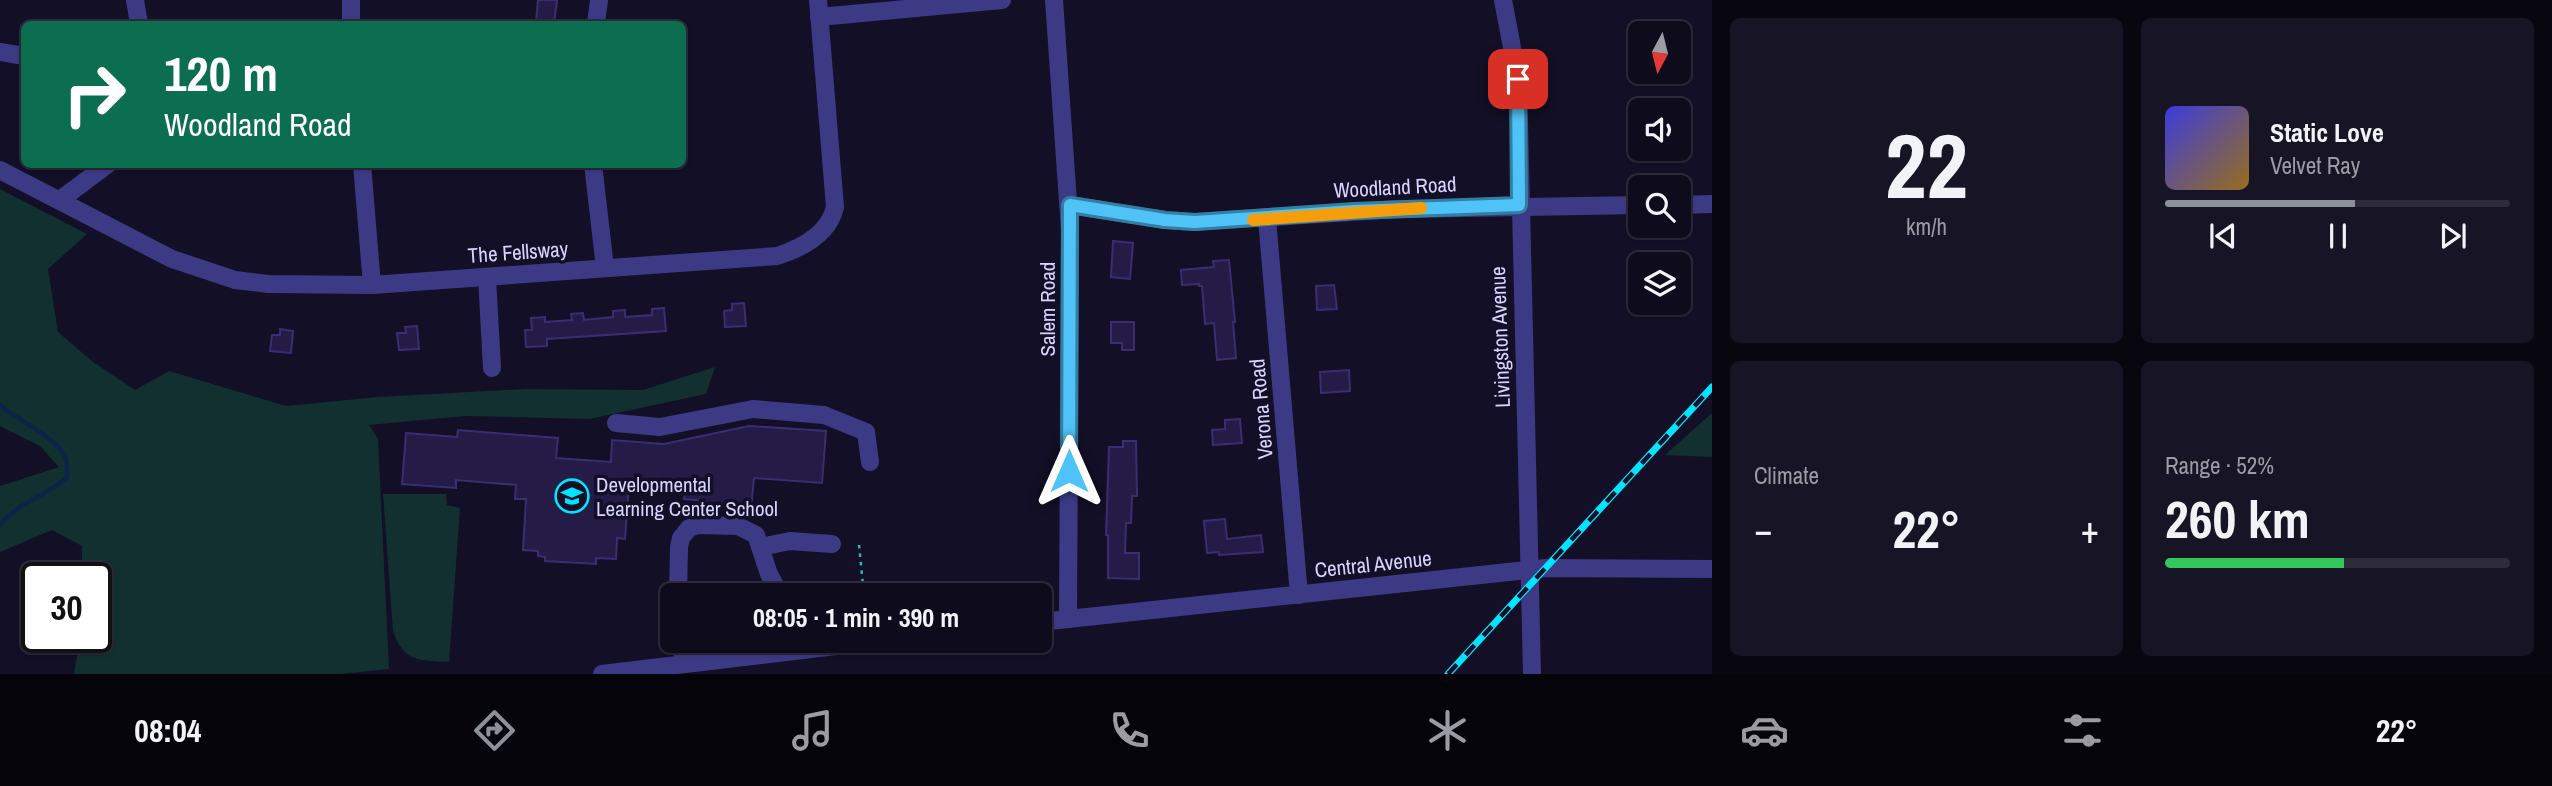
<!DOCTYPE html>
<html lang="en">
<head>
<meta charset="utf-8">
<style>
  body { margin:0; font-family:"Archivo Narrow",sans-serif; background:#171425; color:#f1f3f6; height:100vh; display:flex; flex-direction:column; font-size:26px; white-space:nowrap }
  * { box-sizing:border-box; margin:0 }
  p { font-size:23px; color:#9b9ba3 }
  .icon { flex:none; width:38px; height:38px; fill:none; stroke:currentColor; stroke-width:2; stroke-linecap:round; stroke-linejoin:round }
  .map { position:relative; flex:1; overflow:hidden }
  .sheet { display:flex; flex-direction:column; gap:18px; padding:18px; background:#08060f; width:840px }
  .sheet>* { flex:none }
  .hud { position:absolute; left:21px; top:21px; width:665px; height:147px; border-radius:10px; box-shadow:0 2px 5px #0004,0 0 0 2px #2e2b3b; background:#0b6e4f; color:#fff; overflow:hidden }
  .needle { width:46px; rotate:187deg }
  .buttons { position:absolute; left:1628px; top:21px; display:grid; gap:14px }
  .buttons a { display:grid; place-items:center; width:63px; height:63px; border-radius:10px; background:#0e0b1c; box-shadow:0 2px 5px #0004,0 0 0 2px #2e2b3b; font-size:35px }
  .speed { position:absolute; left:21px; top:562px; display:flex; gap:14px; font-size:35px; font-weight:700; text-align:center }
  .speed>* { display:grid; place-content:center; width:91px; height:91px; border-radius:50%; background:#0e0b1c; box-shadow:0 2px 5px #0004,0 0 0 2px #2e2b3b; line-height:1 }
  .speed .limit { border:4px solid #111; border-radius:10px; background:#fff; color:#111 }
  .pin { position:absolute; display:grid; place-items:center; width:60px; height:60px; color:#fff; margin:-30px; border-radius:14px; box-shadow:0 4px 10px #0006 }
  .me { position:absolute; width:77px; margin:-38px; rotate:0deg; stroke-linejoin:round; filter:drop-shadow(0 0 5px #0008) }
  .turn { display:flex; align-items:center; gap:24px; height:147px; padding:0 28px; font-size:32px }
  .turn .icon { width:91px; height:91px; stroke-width:2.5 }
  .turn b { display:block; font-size:49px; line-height:60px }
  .big { font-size:52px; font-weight:700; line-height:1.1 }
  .sheet .tile { flex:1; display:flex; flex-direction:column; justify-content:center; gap:10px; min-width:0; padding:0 24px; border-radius:10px; background:#171425 }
  .sheet .dial { align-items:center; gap:0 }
  .dial b { font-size:91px; line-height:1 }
  .song { display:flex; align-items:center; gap:21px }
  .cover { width:84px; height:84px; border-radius:10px; background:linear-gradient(135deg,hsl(240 70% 55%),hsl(40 70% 35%)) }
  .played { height:7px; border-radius:4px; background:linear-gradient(90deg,#8c9099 55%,#2e2b3b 55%) }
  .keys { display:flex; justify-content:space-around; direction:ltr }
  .heat { display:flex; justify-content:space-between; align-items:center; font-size:38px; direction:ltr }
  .charge { height:10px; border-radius:5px; background:linear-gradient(90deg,#34c759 52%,#2e2b3b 0) }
  .sheet .tiles { flex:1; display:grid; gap:18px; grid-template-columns:repeat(2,1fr) }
  .trip { position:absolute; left:660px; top:583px; width:392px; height:70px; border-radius:10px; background:#0e0b1c; box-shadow:0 2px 5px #0004,0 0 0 2px #2e2b3b; font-weight:700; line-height:70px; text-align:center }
  .tabs { display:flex; height:112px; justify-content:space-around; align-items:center; background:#06040b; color:#9b9ba3 }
  .tabs .icon { width:49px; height:49px }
  .tabs .active { color:#8c9099 }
  .tabs b { font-size:32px; color:#f1f3f6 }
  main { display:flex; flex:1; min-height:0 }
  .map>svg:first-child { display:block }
  .green { fill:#12302f }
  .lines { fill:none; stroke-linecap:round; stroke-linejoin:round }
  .stream { stroke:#0c2248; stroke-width:4.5 }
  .building { fill:#241b47; stroke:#3b2d73; stroke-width:2 }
  .path { stroke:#2fb8b0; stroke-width:2.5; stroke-dasharray:3.5 5; stroke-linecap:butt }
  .minor { stroke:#3d3a85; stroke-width:18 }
  .rail-casing { stroke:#00e5ff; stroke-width:7 }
  .rail { stroke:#130f26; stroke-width:4.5; stroke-dasharray:13; stroke-linecap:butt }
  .route-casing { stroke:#337fa1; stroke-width:18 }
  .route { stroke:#4fc3f7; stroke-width:12 }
  .slow { stroke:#f59e0b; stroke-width:12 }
  .labels { text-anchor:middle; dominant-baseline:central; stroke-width:7; stroke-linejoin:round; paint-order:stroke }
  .street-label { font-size:21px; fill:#d9d4ff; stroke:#130f26 }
  .poi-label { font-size:21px; fill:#d9d4ff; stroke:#130f26; text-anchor:start }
</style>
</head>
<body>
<main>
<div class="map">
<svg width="1712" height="674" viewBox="0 0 1712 674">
  <rect width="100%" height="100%" fill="#130f26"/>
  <g class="green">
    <polygon points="0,189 87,234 48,269 58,332 93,362 135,390 169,371 286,406 378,397 526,389 643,390 715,367 706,394 589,419 465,416 369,425 378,439 389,669 341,674 74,674 80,637 96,637 96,578 82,577 82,546 52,530 0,552 0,486 59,467 40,446 0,426"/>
    <polygon points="1712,413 1712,457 1665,455"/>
    <path d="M383 494H446L447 505 460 508 449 662C419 660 404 663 393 631Z"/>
  </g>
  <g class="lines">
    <path class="stream" d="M0 405C18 420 55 437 65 456 68 463 67 471 67 478 47 495 16 504 0 525"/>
  </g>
  <g class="building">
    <polygon points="538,0 557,0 554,24 536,22"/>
    <polygon points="1113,241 1133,243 1130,279 1111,277"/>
    <polygon points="1229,260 1235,322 1233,322 1236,358 1217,360 1214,323 1205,324 1202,286 1199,286 1199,284 1182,285 1181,270 1214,267 1213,261"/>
    <polygon points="1334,285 1337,309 1317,310 1316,286"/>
    <polygon points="744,303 746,326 725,327 724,311 732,310 732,304"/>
    <polygon points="664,308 666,331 547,339 547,346 526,347 525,330 532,330 531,318 545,317 545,322 572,320 571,314 583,313 584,320 613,317 613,311 625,310 625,317 652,315 652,309"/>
    <polygon points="1111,322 1134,322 1134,350 1122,350 1122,343 1111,343"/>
    <polygon points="417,326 419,349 399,350 397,333 406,333 405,327"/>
    <polygon points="280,329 293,331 291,353 270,351 272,335 280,335"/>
    <polygon points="1349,370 1350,391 1321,393 1320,372"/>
    <polygon points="1240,419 1242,443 1213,445 1212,430 1225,429 1225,420"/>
    <polygon points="749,426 826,431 822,483 754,478 751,509 706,506 706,501 684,499 685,493 664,491 665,487 629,484 625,539 617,538 616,559 596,558 596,564 545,561 545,557 538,556 538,551 523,550 526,499 515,499 516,485 456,480 456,488 402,484 406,433 457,437 458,430 558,438 556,458 611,462 612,440 664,444"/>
    <polygon points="1123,441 1136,441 1137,496 1132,496 1131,523 1126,523 1125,553 1139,553 1139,579 1108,578 1108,535 1106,535 1109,447 1123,447"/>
    <polygon points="1225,519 1227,539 1261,535 1263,552 1219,555 1219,552 1207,553 1204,521"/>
  </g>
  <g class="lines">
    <polyline class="path" points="859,545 864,595"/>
    <g class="minor">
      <polyline points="135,0 139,24"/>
      <polyline points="351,0 351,24"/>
      <polyline points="1054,0 1070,231 1068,619"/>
      <polyline points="1503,0 1518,79 1532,674"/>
      <polyline points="819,17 1002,0"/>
      <polyline points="596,24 599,0"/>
      <polyline points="0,52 24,56"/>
      <polyline points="362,164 372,285"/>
      <polyline points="593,164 605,268"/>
      <path d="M0 170 172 259 235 280 268 284 372 285 777 256C802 248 829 234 835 207L818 0"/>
      <polyline points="60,200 108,164"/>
      <polyline points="1070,205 1165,220 1195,222 1397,209 1640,205"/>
      <polyline points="1678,205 1712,204"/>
      <polyline points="1267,219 1299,595"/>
      <polyline points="487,277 492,368"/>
      <polyline points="616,423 660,427 753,409 824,415 866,432 870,462"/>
      <polyline points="761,547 790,541 832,544"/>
      <polyline points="678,595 679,547 681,538 689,528 698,525 738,526 756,535 769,574 780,595"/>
      <polyline points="1040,622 1546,568 1712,569"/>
      <polyline points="681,640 684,664"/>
      <polyline points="602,674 886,640"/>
    </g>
    <defs>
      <polyline id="rail" points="1448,674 1712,387"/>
    </defs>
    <use href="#rail" class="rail-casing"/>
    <use href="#rail" class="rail"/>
  </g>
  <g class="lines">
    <defs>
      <polyline id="route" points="1069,471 1070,205 1165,220 1195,222 1354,211 1519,205 1518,79"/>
    </defs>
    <use href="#route" class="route-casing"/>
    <use href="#route" class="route"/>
    <polyline class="slow" points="1253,220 1421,208"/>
  </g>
  <defs>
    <symbol id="school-ring" viewBox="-11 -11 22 22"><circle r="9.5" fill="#130f26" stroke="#00e5ff" stroke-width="1.5"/><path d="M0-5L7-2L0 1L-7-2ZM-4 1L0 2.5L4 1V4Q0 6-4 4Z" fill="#00e5ff"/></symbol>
  </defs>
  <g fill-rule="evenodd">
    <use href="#school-ring" x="553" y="477" width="38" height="38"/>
  </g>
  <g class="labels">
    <g class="street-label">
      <text transform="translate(1395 187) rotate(-3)">Woodland Road</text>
      <text transform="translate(518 252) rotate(-4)">The Fellsway</text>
      <text transform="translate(1047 309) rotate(-90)">Salem Road</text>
      <text transform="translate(1500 337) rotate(-92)">Livingston Avenue</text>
      <text transform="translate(1261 409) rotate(-95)">Verona Road</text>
      <text transform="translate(1373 564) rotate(-6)">Central Avenue</text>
    </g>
    <g class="poi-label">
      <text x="596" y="484">Developmental<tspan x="596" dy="24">Learning Center School</tspan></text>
    </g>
  </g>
</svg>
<div class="buttons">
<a><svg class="needle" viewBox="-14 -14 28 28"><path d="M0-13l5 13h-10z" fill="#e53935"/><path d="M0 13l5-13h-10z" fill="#9b9ba3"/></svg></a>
<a><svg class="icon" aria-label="sound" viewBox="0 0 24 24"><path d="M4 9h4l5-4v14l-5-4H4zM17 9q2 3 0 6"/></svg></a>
<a><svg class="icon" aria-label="search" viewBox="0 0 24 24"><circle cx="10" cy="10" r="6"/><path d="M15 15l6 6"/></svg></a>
<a><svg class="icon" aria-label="layers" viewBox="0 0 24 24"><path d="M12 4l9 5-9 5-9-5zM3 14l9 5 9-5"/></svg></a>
</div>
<div class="speed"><div class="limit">30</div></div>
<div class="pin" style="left:1518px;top:79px;background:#d93025"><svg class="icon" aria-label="arrive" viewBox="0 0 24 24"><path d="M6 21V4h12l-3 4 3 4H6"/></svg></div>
<svg class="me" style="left:1069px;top:471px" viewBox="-20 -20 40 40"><path d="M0-17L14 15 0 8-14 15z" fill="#4fc3f7" stroke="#fff" stroke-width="4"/></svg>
<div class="trip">08:05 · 1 min · 390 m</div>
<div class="hud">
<div class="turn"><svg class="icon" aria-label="right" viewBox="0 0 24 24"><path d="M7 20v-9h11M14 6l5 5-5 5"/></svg><div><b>120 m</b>Woodland Road</div></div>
</div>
</div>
<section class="sheet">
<div class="tiles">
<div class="tile dial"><b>22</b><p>km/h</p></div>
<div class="tile">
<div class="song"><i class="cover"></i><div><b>Static Love</b><p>Velvet Ray</p></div></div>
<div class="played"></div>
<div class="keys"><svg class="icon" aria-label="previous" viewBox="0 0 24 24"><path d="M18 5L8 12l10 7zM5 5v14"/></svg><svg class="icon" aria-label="pause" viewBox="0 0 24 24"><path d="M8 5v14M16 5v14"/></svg><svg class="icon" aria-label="next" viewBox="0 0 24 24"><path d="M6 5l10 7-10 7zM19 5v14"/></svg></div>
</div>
<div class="tile"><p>Climate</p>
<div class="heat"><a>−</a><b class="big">22°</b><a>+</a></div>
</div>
<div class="tile"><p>Range · 52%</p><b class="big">260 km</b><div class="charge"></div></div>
</div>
</section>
</main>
<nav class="tabs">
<b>08:04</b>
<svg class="icon active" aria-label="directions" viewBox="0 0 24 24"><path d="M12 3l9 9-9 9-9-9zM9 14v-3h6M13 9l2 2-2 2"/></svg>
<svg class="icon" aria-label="music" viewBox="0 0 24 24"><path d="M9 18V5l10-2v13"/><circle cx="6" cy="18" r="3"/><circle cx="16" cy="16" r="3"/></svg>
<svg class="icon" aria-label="phone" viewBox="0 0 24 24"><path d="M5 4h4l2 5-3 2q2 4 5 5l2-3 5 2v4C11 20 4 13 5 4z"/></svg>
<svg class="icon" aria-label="climate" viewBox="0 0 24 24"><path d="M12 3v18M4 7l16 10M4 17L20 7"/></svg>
<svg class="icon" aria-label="car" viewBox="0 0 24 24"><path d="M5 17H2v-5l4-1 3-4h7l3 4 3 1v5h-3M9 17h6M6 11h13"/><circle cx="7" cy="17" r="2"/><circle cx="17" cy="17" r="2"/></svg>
<svg class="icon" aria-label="filters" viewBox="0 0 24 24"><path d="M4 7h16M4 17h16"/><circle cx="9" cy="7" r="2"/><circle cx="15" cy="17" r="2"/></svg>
<b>22°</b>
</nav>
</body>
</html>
